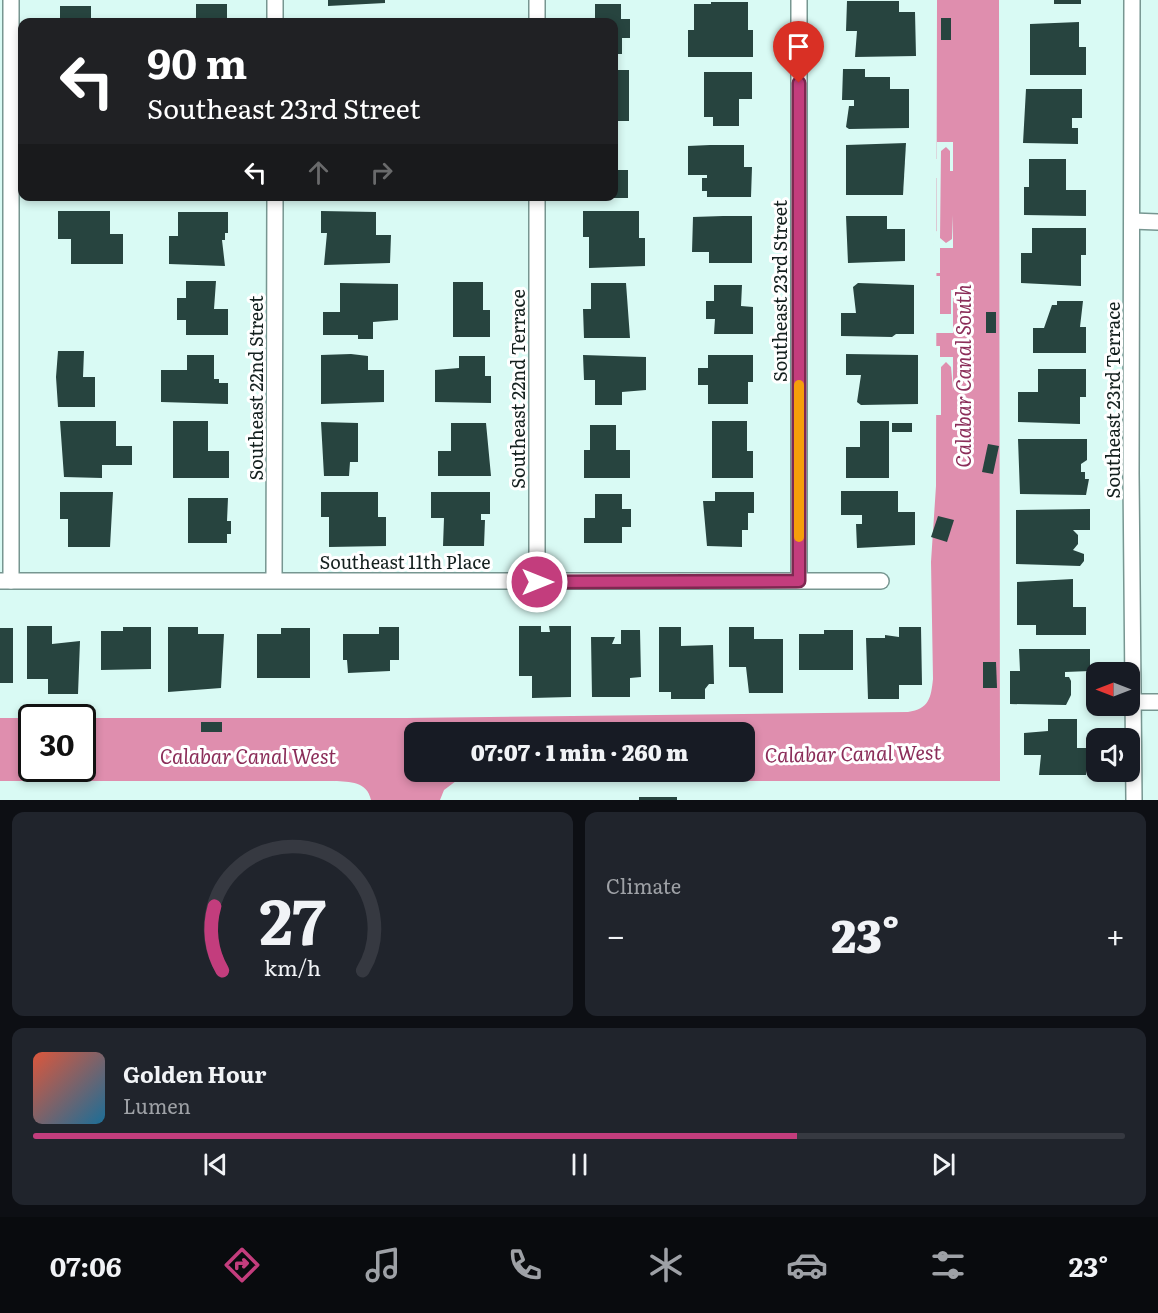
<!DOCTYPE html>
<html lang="en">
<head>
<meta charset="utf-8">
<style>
  body { margin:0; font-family:Literata,serif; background:#20242c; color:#f1f3f6; height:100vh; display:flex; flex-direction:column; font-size:22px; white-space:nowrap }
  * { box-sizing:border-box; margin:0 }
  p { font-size:20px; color:#9ea1a6 }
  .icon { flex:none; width:33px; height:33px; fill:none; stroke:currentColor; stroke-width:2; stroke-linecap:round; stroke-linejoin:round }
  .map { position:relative; height:800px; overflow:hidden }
  .drawer { display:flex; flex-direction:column; gap:12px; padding:12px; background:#0d0f14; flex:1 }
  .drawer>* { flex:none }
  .hud { position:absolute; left:18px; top:18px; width:600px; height:183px; border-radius:12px; box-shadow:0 3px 9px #0003; background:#202124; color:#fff; overflow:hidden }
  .needle { width:39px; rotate:270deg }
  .buttons { position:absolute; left:1086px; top:662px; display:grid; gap:12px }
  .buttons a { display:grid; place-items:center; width:54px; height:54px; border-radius:12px; background:#171b24; box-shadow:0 3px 9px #0003; font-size:30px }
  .speed { position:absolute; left:18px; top:704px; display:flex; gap:12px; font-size:30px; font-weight:700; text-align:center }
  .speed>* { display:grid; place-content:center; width:78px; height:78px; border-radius:50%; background:#171b24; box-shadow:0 3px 9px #0003; line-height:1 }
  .speed .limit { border:3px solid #111; border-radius:9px; background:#fff; color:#111 }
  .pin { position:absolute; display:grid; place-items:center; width:51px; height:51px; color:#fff; margin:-62px -26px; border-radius:50% 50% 50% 0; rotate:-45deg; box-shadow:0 0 6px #0007 }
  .pin .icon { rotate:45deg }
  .me { position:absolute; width:66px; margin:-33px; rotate:90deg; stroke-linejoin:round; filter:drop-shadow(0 0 4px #0008) }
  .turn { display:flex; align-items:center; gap:21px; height:126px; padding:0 30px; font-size:27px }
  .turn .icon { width:78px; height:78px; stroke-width:2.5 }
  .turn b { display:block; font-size:42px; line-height:51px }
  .lanes { display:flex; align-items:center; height:57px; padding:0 30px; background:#0003; justify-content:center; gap:30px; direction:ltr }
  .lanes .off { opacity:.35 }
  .big { font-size:45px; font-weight:800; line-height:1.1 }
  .drawer .tile { flex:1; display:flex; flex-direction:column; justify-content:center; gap:9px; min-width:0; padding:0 21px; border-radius:12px; background:#20242c }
  .drawer .dial { align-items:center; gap:0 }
  .dial svg { height:156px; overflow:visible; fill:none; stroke:#363941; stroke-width:7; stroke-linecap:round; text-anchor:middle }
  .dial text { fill:#f1f3f6; stroke:none }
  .song { display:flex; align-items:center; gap:18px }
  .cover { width:72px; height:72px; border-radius:9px; background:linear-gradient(135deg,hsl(10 70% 55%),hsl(200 70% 35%)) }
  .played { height:6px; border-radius:3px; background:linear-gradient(90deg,#c33d7d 70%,#363941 70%) }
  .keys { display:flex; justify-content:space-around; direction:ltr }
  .heat { display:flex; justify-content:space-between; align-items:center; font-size:33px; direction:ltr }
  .drawer .tiles { flex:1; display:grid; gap:12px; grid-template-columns:1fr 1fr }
  .tile:last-child { grid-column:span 2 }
  .trip { position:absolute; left:404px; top:722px; width:351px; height:60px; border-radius:12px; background:#171b24; box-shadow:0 3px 9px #0003; font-weight:800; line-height:60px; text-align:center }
  .tab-bar { display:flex; height:96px; justify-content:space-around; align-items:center; background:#090b0e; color:#9ea1a6 }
  .tab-bar .icon { width:42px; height:42px }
  .tab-bar .active { color:#c33d7d }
  .tab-bar b { font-size:27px; color:#f1f3f6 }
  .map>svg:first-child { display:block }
  .water { fill:#df8eae; fill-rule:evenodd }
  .pier { fill:#d9faf4 }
  .building { fill:#27443f }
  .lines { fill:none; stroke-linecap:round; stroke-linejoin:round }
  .street-casing { stroke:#779691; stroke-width:18 }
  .street { stroke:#fff; stroke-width:15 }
  .route-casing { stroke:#7f2851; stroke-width:15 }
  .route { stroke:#c33d7d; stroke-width:10 }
  .slow { stroke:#f59e0b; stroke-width:10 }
  .labels { text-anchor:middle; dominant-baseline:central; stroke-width:6; stroke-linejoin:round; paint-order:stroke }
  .street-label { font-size:18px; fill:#14201e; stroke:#fff }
  .water-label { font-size:20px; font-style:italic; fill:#8b2d59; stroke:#fff }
</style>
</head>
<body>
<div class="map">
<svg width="1158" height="800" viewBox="0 0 1158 800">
  <rect width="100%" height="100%" fill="#d9faf4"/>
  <path class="water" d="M937 0H999L1000 781H456L444 790 440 800H371C367 781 350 782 334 781H0V718H31L32 768H82L83 718H407L908 712C929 709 931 698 933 679L931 562 936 486ZM414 732H744V771H414Z"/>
  <g class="pier">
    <polygon points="937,142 953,142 953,171 950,171 950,151 946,147 941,151 940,238 946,243 952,239 953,215 953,248 940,248 940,273 936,273 936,247 933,247 934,232 937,231 937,178 934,178 934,159 937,159"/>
    <polygon points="936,276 940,276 940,314 951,314 951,290 953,290 953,333 936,333"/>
    <polygon points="936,346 940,346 940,357 953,357 953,390 951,367 946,362 941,367 941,415 936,415"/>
  </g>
  <g class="building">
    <polygon points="328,0 385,0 385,3 328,6"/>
    <rect x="1054" y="0" width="27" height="4"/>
    <polygon points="847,1 899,1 899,12 915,12 916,56 855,57 857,31 846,31"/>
    <polygon points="711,2 748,2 748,30 753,30 753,57 688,57 688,30 694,30 694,4 711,4"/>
    <rect x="196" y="4" width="31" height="18"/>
    <polygon points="595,4 621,4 621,19 630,19 630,38 622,38 622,54 614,54 614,22 595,22"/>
    <rect x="60" y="6" width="31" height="16"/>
    <rect x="941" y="18" width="10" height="22"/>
    <polygon points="1079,22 1079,47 1086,47 1086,75 1030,75 1030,24"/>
    <polygon points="843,69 865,69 865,77 890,77 890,89 909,89 909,128 849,129 846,127 849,106 854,106 854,100 842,100"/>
    <rect x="614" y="70" width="15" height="51"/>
    <polygon points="704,72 752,72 752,99 739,99 739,126 713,126 713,117 704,117"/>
    <polygon points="1026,89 1082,89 1082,118 1072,118 1072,128 1078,128 1078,144 1023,143"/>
    <polygon points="906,143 903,195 846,195 846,145"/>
    <polygon points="710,145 744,145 744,167 752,167 751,197 707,197 707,191 702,191 702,178 707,178 707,175 688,175 688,146"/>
    <polygon points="1029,159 1066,159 1066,190 1086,190 1086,216 1024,215 1024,187 1029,187"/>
    <rect x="614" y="170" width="14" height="28"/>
    <polygon points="422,196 496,196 496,199 422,200"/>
    <polygon points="58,211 110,211 110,234 123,234 123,264 71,264 71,239 58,239"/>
    <polygon points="321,211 376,212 376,235 391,235 390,263 324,265 327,233 321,233"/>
    <polygon points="583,211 639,211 639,238 645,238 645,266 589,268 589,237 583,237"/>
    <polygon points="178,212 228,212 228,233 225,233 225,240 222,240 225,266 169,264 169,236 178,236"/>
    <polygon points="723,216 752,216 752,263 709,263 709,252 692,252 693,217"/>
    <polygon points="846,216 887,216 887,229 905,229 905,261 848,263"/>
    <polygon points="1032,228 1086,228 1086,255 1081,255 1081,286 1021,283 1021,253 1032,253"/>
    <polygon points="186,281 216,281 214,309 228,309 228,335 186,335 186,320 177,320 177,298 186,298"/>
    <polygon points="453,282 483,282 483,310 490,310 490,337 453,337"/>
    <polygon points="340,283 398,284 398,320 373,322 373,339 358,339 358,335 323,335 323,312 340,312"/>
    <polygon points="591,283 626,283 630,338 584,338 583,309 591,309"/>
    <polygon points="858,283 914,285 914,334 896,334 892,337 841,336 841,313 856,313 853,287"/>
    <polygon points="714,285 742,285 741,306 753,307 753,334 714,334 715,319 706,319 706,301 714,301"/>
    <polygon points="1057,301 1083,301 1080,327 1086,327 1086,353 1033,353 1033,328 1044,328 1052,305 1057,305"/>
    <rect x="986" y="312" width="10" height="21"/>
    <polygon points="58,351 84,351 83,377 95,377 95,407 58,407 56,377"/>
    <polygon points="351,354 368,356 368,370 384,370 384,402 321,404 321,355"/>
    <polygon points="846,354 918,355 918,404 861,405 857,402 861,375 846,375"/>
    <polygon points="187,355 214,355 214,379 219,379 219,383 228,383 228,404 161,402 161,370 187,370"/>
    <polygon points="583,355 646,357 646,390 622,392 622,405 595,405 595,380 584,380"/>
    <polygon points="708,355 753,355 753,382 748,382 748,404 708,404 708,385 698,385 698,368 708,368"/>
    <polygon points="459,356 485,356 485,376 491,376 491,403 435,402 435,370 459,368"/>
    <polygon points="1038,369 1086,369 1086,397 1080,397 1080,424 1018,422 1018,392 1038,392"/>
    <polygon points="60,421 116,421 116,446 132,446 132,465 102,465 102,478 64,477"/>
    <polygon points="173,421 208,421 208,451 229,451 229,478 173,478"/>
    <polygon points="712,421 747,421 747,451 753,451 753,478 712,478"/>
    <polygon points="860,421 889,421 889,478 846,478 846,447 860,447"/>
    <polygon points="321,422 358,423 358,462 350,462 349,476 324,476"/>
    <polygon points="451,423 486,423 491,476 438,476 438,451 451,451"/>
    <rect x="892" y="423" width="20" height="9"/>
    <polygon points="590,425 616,425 616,450 630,450 630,478 584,478 584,450 590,450"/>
    <polygon points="1018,439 1087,439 1087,460 1081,464 1081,472 1085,472 1085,479 1089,479 1086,495 1020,494"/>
    <polygon points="988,444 999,446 993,474 982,472"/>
    <polygon points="841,491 898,491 898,512 915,512 915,545 857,548 856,524 862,524 862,515 841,515"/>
    <polygon points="60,492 113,492 110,547 68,547 68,519 60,519"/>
    <polygon points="321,492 378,492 378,517 386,517 386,546 329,547 329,517 321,517"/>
    <polygon points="431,492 490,492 490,514 481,514 481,520 485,520 484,546 443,546 444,518 431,518"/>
    <polygon points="715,492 754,492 754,513 748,513 748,530 742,530 742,547 707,546 703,501 715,501"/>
    <polygon points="595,494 622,494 622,509 631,509 631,527 622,527 622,543 584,543 584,518 595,518"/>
    <polygon points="188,498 228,498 227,521 231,521 231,534 227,534 227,543 188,543"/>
    <polygon points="1090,509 1090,530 1073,530 1078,535 1078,544 1073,550 1084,554 1084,561 1080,566 1016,564 1016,510"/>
    <polygon points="938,516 954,520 947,542 931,537"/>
    <polygon points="1073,579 1073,607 1086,607 1086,635 1036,635 1036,625 1017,625 1017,582"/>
    <polygon points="27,626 52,626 52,644 80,641 78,694 48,694 48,679 27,679"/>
    <polygon points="519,626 541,626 541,632 550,632 549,626 571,626 571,697 532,698 532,676 519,676"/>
    <polygon points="123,627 151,627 151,669 101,670 101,631 123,631"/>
    <polygon points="168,627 198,627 198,634 224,634 221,688 168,692"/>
    <polygon points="379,627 399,627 399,660 390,660 390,671 348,673 347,660 343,660 343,634 379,634"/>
    <polygon points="659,627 681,627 681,646 713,645 714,684 709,684 705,689 705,699 671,699 671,692 659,692"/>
    <polygon points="729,627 754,627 754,639 783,639 783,693 749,693 746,667 729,667"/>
    <polygon points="899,627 921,627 922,685 899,685 899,699 868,699 866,638 885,638 885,635 899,637"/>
    <rect x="0" y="628" width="13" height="55"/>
    <polygon points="281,628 310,628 310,678 257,678 257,634 281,634"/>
    <polygon points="621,630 640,630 641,677 630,678 630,697 592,697 591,637 615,637 612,644 621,644"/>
    <polygon points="824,630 853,630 853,670 799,670 799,634 824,634"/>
    <polygon points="1019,649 1090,649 1090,671 1065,672 1065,677 1069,677 1071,681 1071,695 1066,705 1010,704 1010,671 1020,671"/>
    <polygon points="983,662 996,662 997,688 983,688"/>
    <polygon points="1048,719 1077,719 1077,748 1086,748 1086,775 1039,775 1041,755 1024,755 1024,733 1048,731"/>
    <rect x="201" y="722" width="21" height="10"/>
    <polygon points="43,768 69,768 69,779 44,779"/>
    <rect x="639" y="797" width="38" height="3"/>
  </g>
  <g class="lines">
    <defs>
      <g id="street">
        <polyline points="275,0 275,22"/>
        <polyline points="1132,0 1131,474 1134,800"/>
        <polyline points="537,22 537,0"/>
        <polyline points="1132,221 1158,222"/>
        <polyline points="274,579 275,196"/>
        <polyline points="0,581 881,581"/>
        <polyline points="11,581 11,0"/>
        <polyline points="799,581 799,0"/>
        <polyline points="537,582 537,196"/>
        <polyline points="1134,702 1158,702"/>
      </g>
    </defs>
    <use href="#street" class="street-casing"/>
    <use href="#street" class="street"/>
  </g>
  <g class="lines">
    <defs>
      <polyline id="route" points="537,582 799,581 799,83"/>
    </defs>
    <use href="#route" class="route-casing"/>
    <use href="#route" class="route"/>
    <polyline class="slow" points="799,385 799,537"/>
  </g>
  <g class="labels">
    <g class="street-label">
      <text transform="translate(779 291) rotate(-90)">Southeast 23rd Street</text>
      <text transform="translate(255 388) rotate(-90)">Southeast 22nd Street</text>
      <text transform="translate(517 389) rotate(-90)">Southeast 22nd Terrace</text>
      <text transform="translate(1112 400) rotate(-90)">Southeast 23rd Terrace</text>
      <text x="405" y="561">Southeast 11th Place</text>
    </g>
    <g class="water-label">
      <text transform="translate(962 376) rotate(-90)">Calabar Canal South</text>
      <text transform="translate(853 752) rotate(-1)">Calabar Canal West</text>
      <text x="248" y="755">Calabar Canal West</text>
    </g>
  </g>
</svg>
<div class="buttons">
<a><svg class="needle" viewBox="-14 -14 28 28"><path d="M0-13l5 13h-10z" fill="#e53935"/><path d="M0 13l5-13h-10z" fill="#9ea1a6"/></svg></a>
<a><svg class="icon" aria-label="sound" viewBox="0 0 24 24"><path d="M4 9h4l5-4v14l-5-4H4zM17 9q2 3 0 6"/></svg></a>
</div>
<div class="speed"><div class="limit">30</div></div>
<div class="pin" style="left:799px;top:83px;background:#d93025"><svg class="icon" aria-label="arrive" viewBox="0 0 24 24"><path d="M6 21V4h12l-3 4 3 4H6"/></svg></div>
<svg class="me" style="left:537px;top:582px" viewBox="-20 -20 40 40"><circle r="17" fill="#c33d7d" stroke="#fff" stroke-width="3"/><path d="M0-11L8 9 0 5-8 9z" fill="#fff"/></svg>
<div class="trip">07:07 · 1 min · 260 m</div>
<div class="hud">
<div class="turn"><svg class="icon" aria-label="left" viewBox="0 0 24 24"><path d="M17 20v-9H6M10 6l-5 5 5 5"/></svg><div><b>90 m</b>Southeast 23rd Street</div></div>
<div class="lanes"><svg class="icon" aria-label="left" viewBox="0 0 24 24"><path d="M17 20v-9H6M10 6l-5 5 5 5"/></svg><svg class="icon off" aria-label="ahead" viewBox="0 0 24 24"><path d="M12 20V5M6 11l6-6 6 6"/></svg><svg class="icon off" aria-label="right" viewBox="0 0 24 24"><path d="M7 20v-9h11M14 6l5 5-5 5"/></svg></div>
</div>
</div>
<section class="drawer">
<div class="tiles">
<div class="tile dial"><svg viewBox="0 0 100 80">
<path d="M14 69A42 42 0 1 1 86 69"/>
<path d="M14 69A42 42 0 0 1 10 36" stroke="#c33d7d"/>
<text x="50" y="56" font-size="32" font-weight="700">27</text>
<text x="50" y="72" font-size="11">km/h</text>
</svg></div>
<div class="tile"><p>Climate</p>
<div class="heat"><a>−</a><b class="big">23°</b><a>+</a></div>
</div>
<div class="tile">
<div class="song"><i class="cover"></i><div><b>Golden Hour</b><p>Lumen</p></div></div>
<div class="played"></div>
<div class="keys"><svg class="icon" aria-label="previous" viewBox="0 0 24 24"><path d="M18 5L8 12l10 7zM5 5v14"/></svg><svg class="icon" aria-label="pause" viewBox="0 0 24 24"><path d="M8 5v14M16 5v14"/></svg><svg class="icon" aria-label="next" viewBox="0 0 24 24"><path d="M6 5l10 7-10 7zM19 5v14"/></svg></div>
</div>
</div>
</section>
<nav class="tab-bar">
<b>07:06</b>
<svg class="icon active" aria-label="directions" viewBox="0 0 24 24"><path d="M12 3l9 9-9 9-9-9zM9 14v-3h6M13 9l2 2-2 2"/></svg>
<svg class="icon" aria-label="music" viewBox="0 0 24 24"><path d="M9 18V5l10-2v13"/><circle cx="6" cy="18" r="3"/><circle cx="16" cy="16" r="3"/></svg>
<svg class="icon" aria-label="phone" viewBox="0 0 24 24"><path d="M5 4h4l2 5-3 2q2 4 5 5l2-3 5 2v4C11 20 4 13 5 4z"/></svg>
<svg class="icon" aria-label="climate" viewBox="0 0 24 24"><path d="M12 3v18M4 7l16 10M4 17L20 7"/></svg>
<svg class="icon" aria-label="car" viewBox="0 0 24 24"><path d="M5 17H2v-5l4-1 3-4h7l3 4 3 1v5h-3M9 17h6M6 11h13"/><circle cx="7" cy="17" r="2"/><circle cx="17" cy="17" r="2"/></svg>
<svg class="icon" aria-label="filters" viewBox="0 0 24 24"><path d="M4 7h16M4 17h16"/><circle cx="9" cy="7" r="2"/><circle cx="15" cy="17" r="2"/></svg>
<b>23°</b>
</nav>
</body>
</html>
